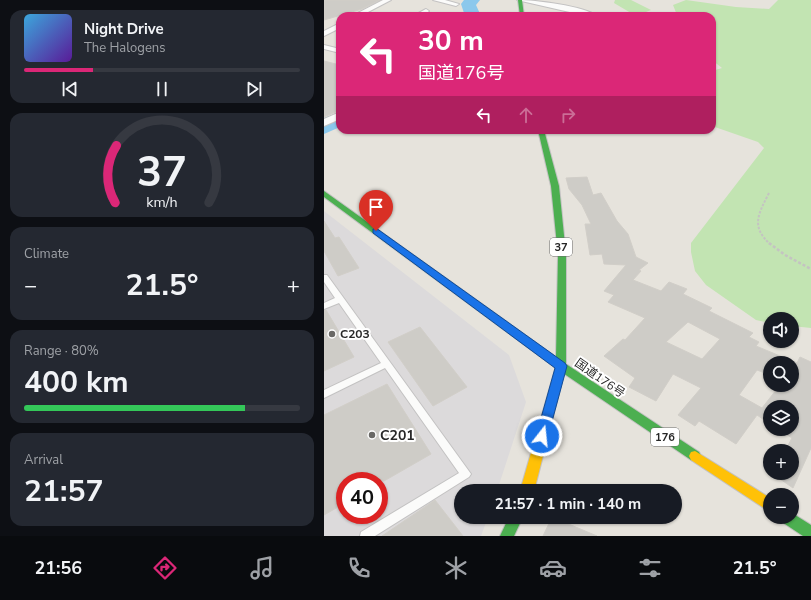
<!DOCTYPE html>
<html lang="en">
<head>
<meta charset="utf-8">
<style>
  body { margin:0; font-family:"Nunito Sans","Noto Sans JP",sans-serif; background:#242831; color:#f1f3f6; height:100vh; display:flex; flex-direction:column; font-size:15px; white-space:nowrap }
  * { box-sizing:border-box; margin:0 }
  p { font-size:13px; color:#9ea1a6 }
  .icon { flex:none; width:22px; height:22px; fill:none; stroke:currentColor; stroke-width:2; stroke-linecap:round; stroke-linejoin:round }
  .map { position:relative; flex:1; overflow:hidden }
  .sheet { display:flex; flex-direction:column; gap:10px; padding:10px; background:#0d0f14; width:324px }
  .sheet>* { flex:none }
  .guide { position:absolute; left:12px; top:12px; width:380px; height:122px; border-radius:12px; box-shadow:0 1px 3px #0004; background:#db2777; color:#fff; overflow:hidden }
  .fabs { position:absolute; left:439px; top:312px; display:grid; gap:8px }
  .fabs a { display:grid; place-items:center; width:36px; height:36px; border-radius:50%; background:#171b24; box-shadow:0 1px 3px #0004; font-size:20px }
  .speed { position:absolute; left:12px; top:472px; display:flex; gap:8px; font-size:20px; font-weight:700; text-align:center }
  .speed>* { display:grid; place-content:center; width:52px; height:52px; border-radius:50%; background:#171b24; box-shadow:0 1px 3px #0004; line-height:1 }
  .speed .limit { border:6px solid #d22; background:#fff; color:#111 }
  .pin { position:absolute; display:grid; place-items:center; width:34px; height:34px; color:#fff; margin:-41px -17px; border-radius:50% 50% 50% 0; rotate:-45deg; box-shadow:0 0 4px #0007 }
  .pin .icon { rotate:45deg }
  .me { position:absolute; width:44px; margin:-22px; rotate:16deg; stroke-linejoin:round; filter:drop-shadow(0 0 3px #0008) }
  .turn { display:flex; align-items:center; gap:14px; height:84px; padding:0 16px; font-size:18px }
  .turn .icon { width:52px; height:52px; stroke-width:2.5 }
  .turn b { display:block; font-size:28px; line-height:34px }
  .lanes { display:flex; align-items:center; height:38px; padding:0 16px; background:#0003; justify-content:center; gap:20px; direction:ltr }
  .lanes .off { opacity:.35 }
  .big { font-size:30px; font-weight:700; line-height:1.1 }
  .sheet .tile { flex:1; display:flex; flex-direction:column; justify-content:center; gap:6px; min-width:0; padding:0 14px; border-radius:12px; background:#242831 }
  .sheet .dial { align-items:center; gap:0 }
  .dial svg { height:104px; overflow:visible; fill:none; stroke:#363941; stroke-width:7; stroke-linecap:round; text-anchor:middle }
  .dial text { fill:#f1f3f6; stroke:none }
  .song { display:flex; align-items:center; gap:12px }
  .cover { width:48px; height:48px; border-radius:6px; background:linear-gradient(135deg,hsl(200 70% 55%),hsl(270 70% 35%)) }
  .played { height:4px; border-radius:2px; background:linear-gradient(90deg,#db2777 25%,#363941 25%) }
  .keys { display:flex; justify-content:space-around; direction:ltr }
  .heat { display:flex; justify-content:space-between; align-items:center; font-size:22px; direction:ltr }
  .charge { height:6px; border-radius:3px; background:linear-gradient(90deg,#34c759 80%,#363941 0) }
  .trip { position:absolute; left:130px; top:484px; width:228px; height:40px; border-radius:20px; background:#171b24; box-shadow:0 1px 3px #0004; font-weight:700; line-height:40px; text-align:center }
  .dock { display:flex; height:64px; justify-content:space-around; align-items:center; background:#090b0e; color:#9ea1a6 }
  .dock .icon { width:28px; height:28px }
  .dock .on { color:#db2777 }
  .dock b { font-size:18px; color:#f1f3f6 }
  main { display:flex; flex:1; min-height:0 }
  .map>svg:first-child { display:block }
  .industrial { fill:#dcdadb; fill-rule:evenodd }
  .green { fill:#c2e4b2 }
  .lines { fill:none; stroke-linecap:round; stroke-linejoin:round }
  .river { fill:#8bc8ec; fill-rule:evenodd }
  .building { fill:#ceccc7; stroke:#d1cec8; fill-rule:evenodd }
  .lane-casing { stroke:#c3c2c2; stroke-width:2 }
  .street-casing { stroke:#c3c2c2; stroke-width:2 }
  .fast-casing { stroke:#c3c2c2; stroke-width:2 }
  .slow-casing { stroke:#c3c2c2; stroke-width:2 }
  .path-far1 { stroke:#c4c3c2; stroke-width:2; stroke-dasharray:2.5 1.5; stroke-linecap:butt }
  .path { stroke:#c4c3c2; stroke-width:2.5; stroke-dasharray:3 2; stroke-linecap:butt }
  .lane { fill:#fbfbfa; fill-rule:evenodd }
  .street { fill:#fbfbfa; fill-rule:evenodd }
  .fast { fill:#4caf50; fill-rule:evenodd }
  .slow { fill:#ffc107; fill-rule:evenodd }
  .route { fill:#1a73e8; stroke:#114b97 }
  .poi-dot { fill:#6a6966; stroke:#fff; stroke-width:1.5 }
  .labels { text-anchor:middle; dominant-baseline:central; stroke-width:4; stroke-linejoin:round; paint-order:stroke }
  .shield { fill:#fff; stroke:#686868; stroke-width:1 }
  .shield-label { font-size:11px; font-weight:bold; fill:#272727 }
  .poi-label { font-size:12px; font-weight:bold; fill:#272727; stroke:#fff; text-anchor:start }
  .street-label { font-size:12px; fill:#272727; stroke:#fff }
  .near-poi-label { font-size:14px; font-weight:bold; fill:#272727; stroke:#fff; text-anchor:start }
</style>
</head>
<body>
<main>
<section class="sheet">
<div class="tile">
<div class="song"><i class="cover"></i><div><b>Night Drive</b><p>The Halogens</p></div></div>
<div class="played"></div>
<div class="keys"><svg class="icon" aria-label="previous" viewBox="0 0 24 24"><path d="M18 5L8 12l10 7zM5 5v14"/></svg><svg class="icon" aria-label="pause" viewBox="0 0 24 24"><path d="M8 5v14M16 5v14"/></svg><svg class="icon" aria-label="next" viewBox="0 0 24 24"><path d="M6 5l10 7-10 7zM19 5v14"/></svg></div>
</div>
<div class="tile dial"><svg viewBox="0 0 100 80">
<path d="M14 69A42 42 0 1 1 86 69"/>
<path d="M14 69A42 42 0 0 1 15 25" stroke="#db2777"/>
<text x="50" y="56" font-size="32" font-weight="700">37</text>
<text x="50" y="72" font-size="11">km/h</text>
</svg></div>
<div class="tile"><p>Climate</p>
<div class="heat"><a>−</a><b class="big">21.5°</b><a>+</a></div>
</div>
<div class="tile"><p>Range · 80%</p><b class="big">400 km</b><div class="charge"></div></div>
<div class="tile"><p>Arrival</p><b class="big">21:57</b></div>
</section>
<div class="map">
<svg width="487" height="536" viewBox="0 0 487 536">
  <rect width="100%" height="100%" fill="#e6e3dc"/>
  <path class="industrial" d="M0 211 185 355 202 402 173 491H137V517H164L157 536H0ZM21 481H55V515H21Z"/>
  <g class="green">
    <polygon points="291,0 307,0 327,10 312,16 290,3"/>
    <polygon points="362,0 412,7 445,9 454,0 487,0 487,328 468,326 468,319 446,319 446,323 432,320 382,285 371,271 367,252 367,243 440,148 434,142 388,126 388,71 398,68 388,60 388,16 353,15 349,5"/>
  </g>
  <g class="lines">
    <g class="river">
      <polygon points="140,0 156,0 152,5 157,16 141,16 137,4"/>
      <polygon points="16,112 16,127 0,134 0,118"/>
    </g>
  </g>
  <g class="building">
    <polygon points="0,0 56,0 38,9 0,20"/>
    <polygon points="0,61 16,65 16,110 0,117"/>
    <path d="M263 177 269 195 277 193 293 221 304 234 312 257 324 263 315 270 317 271 309 280 337 291 345 282 363 289 359 294 388 308 385 311 429 333 425 337 435 342 432 346 473 363 476 357 487 362V448L469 488 449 474 468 473V451H461L468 438 454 429H468V407H446V424L433 415 412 444 375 421 371 426 354 415 377 388 349 374 332 401 305 387 311 378 280 356 299 339 301 340 321 318 284 302 290 295 280 291 302 265 280 264 278 254 266 255 261 224H267L258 205 245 189 242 178ZM364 322 396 339 378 359 342 342ZM446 363H468V385H456L438 408 415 395 433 370 446 375Z"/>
    <polygon points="0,221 11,238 15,237 35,268 14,276 0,251"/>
    <polygon points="0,310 2,310 30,357 0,371"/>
    <polygon points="96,327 143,387 109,406 64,342"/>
    <polygon points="63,384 107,454 60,481 21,481 21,503 0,515 0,415"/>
    <polygon points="111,500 139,536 58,536"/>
    <polygon points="228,517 273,536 219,536"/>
  </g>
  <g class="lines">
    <defs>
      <polygon id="lane" points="0,275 3,275 147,474 145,477 51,536 36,536 37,532 135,473 61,368 0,398 0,390 57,363 15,303 0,309 0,303 11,298 0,282"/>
      <g id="street">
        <polygon points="59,0 67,0 44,12 67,16 28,16"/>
        <polygon points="109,0 121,0 135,4 132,6"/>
        <path d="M193 0C211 0 260 6 273 16H263Z"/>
        <path d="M102 9 105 11C100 16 95 16 89 16Z"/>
        <polygon points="116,13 119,16 111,16"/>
        <polygon points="16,23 16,28 0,36 0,31"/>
        <polygon points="0,45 16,49 16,53 0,49"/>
        <polygon points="16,112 16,119 0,126 0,119"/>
      </g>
      <g id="fast">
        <polygon points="194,0 198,0 200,16 196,16"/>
        <polygon points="214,130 220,130 235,186 242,255 242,364 375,452 377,456 375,460 371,461 367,460 233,369 0,197 0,191 232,357 234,255 227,186"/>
        <polygon points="468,513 487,525 487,536 479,536 458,522 456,517 468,517"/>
        <polygon points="185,517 199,517 190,536 176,536"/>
      </g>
      <g id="slow">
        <polygon points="237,362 241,363 242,366 210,491 196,491 232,366 233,363"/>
        <polygon points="371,451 446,498 446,512 367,460 365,456 367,452"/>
      </g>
    </defs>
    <use href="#lane" class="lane-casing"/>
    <use href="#street" class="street-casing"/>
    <use href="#fast" class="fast-casing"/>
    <use href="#slow" class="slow-casing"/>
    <path class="path-far1" d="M445 193C435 213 426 226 446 244"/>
    <polyline class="path" points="445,243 461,255 487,269"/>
    <use href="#lane" class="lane"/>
    <use href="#street" class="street"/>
    <use href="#fast" class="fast"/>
    <use href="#slow" class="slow"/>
  </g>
  <polygon class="route" points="52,228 241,363 243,366 223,440 218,442 214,440 212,436 231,368 49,233 49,229"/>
  <g class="poi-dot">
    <circle cx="8" cy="334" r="4"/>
    <circle cx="48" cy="435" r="4"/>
  </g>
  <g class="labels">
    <g class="shield">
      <rect x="226" y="238" width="22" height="18" rx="3"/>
      <rect x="327" y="428" width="28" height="18" rx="3"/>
    </g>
    <g class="shield-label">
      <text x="237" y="247">37</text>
      <text x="341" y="437">176</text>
    </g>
    <g class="poi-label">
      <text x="16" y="334">C203</text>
    </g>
    <g class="street-label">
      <text transform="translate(276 378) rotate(35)">国道176号</text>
    </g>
    <g class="near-poi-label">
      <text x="56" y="435">C201</text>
    </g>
  </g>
</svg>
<div class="fabs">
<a><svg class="icon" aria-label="sound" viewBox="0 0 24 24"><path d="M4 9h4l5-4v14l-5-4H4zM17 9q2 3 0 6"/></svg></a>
<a><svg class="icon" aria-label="search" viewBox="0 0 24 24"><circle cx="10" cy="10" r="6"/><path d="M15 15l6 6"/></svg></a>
<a><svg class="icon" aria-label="layers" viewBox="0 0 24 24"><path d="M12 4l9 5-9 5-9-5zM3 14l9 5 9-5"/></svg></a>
<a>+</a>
<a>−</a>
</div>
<div class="speed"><div class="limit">40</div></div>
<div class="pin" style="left:52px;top:231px;background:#d93025"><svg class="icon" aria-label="arrive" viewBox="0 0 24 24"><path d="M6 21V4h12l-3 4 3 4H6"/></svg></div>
<svg class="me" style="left:218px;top:436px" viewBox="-20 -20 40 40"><circle r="17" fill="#1a73e8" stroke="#fff" stroke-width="3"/><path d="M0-11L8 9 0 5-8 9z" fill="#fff"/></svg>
<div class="trip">21:57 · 1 min · 140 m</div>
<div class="guide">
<div class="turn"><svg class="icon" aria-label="left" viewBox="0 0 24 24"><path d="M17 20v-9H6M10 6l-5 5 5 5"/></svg><div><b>30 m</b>国道176号</div></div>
<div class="lanes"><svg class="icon" aria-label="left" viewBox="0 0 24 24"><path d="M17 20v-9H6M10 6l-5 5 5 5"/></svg><svg class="icon off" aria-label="ahead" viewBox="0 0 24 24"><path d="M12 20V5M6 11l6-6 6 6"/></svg><svg class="icon off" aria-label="right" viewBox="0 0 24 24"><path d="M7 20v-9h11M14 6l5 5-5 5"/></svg></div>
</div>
</div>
</main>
<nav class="dock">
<b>21:56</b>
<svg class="icon on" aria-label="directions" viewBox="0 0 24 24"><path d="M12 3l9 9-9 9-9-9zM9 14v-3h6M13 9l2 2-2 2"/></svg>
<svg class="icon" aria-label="music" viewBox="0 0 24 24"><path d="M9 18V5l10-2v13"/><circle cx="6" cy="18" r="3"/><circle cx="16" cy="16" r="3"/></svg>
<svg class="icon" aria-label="phone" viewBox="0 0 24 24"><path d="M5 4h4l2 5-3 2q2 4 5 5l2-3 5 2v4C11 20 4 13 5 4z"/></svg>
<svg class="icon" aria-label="climate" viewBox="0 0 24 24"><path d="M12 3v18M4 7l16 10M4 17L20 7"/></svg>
<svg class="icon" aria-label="car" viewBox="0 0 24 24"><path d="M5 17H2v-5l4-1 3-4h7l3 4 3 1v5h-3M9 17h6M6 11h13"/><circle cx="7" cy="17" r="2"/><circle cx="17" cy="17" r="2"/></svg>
<svg class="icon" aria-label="filters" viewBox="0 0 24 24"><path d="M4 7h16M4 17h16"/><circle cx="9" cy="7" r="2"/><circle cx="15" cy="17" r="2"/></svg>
<b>21.5°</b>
</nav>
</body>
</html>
